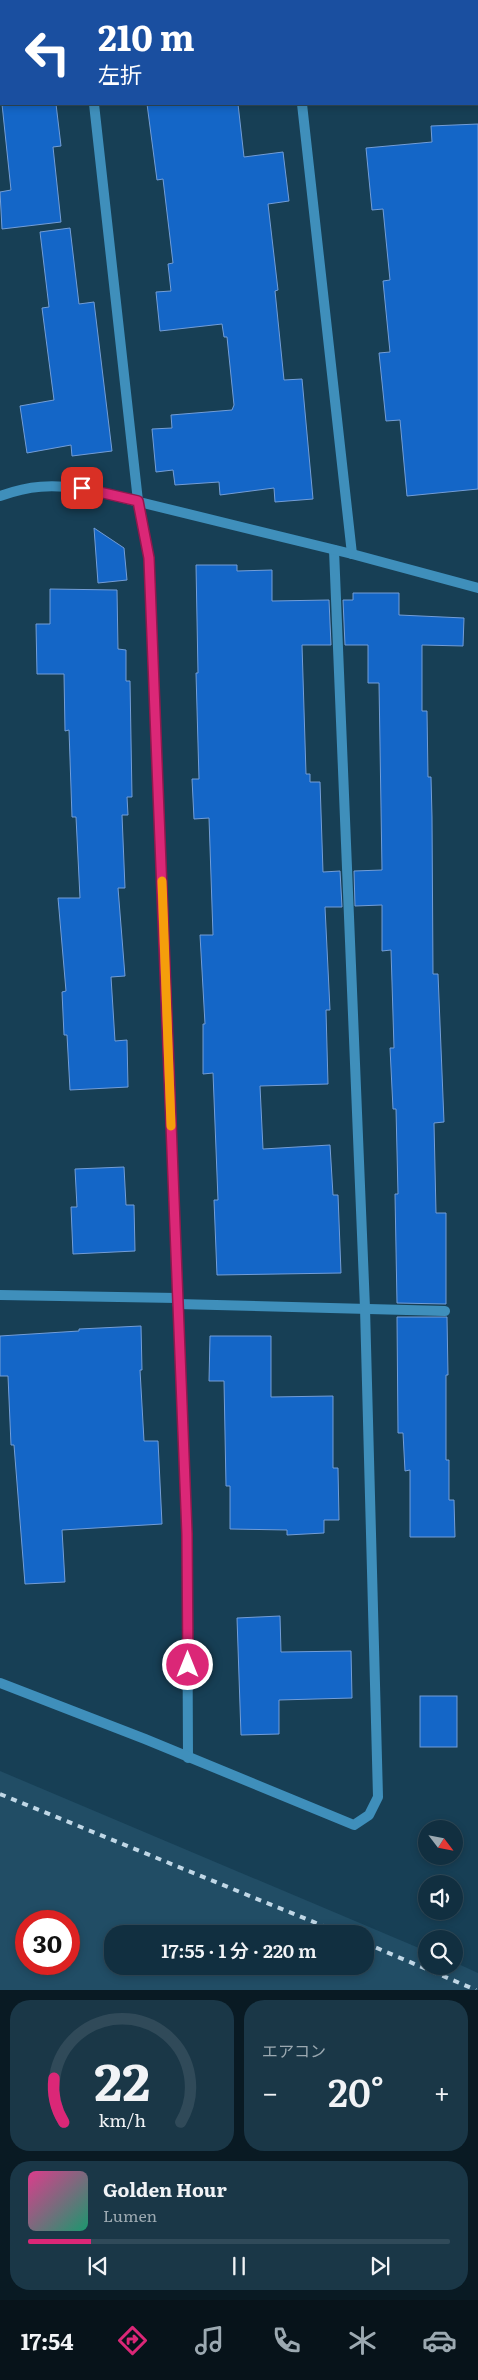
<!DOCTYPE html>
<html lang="ja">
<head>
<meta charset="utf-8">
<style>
  body { margin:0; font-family:Literata,"Noto Sans JP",serif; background:#1a3747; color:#f1f3f6; height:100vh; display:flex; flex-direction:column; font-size:19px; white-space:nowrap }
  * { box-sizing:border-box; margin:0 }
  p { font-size:16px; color:#9ca9b1 }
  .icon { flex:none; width:28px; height:28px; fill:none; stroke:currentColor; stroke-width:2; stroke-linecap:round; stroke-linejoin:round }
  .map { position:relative; height:1990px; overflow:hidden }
  .panel { display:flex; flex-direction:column; gap:10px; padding:10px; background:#091a23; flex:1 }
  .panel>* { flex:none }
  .hud { position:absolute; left:0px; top:0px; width:479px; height:105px; box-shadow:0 2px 8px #0003,0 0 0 1px #304a59; background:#1a4fa0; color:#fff; overflow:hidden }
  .needle { width:32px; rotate:122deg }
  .fabs { position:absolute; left:418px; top:1820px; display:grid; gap:10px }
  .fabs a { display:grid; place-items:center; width:45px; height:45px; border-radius:50%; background:#112f40; box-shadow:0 2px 8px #0003,0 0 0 1px #304a59; font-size:25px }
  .speed { position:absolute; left:15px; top:1910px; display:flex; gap:10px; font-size:25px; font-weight:700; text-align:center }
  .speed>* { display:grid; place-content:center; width:65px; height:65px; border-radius:50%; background:#112f40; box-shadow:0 2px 8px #0003,0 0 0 1px #304a59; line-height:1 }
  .speed .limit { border:8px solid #d22; background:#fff; color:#111 }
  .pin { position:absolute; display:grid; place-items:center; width:42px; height:42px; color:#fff; margin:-21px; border-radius:10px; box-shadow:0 2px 8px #0006 }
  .me { position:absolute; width:55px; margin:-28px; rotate:0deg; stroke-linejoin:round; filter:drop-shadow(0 0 4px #0008) }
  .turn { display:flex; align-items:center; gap:18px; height:105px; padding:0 15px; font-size:22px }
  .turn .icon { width:65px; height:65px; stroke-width:2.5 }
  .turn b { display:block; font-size:35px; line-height:42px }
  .big { font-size:38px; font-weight:600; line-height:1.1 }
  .panel .widget { flex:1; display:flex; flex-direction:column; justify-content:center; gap:8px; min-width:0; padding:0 18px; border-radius:20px; background:#1a3747 }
  .panel .dial { align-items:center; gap:0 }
  .dial svg { height:130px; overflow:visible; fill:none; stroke:#304a59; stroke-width:7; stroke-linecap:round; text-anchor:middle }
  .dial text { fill:#f1f3f6; stroke:none }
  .song { display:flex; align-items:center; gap:15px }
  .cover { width:60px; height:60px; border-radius:8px; background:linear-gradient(135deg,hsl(330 70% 55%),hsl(160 70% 35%)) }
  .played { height:5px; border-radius:2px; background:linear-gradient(90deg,#db2777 15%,#304a59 15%) }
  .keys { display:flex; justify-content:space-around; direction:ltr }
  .heat { display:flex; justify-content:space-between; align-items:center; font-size:28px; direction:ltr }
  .panel .tiles { flex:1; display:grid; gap:10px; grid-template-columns:1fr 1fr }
  .widget:last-child { grid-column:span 2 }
  .trip { position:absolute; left:104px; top:1925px; width:270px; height:50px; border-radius:20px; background:#112f40; box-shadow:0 2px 8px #0003,0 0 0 1px #304a59; font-weight:600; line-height:50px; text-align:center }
  .tab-bar { display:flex; height:80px; justify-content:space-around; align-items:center; background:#07131a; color:#9ca9b1 }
  .tab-bar .icon { width:35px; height:35px }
  .tab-bar .on { color:#db2777 }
  .tab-bar b { font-size:22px; color:#f1f3f6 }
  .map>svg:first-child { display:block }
  .built { fill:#214d65; fill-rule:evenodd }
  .building { fill:#1466c7; stroke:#729dd7 }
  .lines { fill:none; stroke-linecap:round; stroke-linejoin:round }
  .minor { stroke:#3f8fbb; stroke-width:10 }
  .tertiary { stroke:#3f8fbb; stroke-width:10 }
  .rail { stroke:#c0d7e6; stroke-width:4; stroke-dasharray:6 6; stroke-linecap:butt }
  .route-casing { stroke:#8e194d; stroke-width:12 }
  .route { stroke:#db2777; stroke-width:9 }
  .slow { stroke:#f59e0b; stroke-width:9 }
</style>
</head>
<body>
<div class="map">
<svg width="478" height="1990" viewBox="0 0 478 1990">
  <rect width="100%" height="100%" fill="#173f55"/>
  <path class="built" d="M0 1771 426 1951V1966H454V1962L478 1973V1990H0ZM26 1921H69V1964H26ZM112 1934H365V1966H112Z"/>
  <g class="building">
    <polygon points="2,104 56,104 61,146 53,147 61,222 2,229 0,192 11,190"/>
    <polygon points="147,104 238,104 244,157 283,152 289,201 268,204 278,290 275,291 284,380 302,379 313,499 275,502 274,488 220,495 219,482 175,485 173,470 156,472 152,429 172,428 171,415 232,410 234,405 227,337 224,337 222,324 160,331 156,292 171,291 168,264 173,263 163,179 157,180"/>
    <polygon points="478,124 478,489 407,496 400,420 386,421 379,353 390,352 383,281 390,280 383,209 372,210 366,148 432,142 431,126"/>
    <polygon points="70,228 79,304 94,302 112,451 72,456 71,445 27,453 20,406 54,400 42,308 49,307 40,232"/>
    <polygon points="94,528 124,548 127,580 98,583"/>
    <polygon points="196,565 237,565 237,571 272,570 272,601 329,600 331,645 302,645 306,774 310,774 310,782 320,782 323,872 340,871 342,907 325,907 330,1010 326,1010 328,1084 260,1086 263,1149 330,1145 333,1195 338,1195 341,1273 217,1275 214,1200 218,1200 213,1073 203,1074 203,1024 205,1024 200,935 213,935 209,818 194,819 192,779 199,779 196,673 198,673"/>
    <polygon points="50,589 117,590 118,649 126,650 126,681 130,681 132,797 127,797 128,815 122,815 125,888 118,888 125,976 111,977 115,1041 127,1040 128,1087 70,1090 67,1035 64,1035 62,992 66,991 58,898 80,898 76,817 72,817 69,730 65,731 64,674 37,674 36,624 50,624"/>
    <polygon points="353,593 399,593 399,615 464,618 463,646 422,645 422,711 427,711 428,777 431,777 432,817 433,974 438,974 444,1122 434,1123 436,1213 446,1213 446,1304 397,1303 395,1194 398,1194 396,1109 393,1109 390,1048 394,1048 391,950 382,951 382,905 355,906 354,871 382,870 379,683 368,683 368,645 345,645 343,600 353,600"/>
    <polygon points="124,1167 126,1205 134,1205 135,1251 73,1254 71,1207 77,1207 75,1169"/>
    <polygon points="397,1317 447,1317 448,1375 446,1375 446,1460 449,1460 449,1500 454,1500 455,1537 410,1537 410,1470 405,1471 403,1433 398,1433"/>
    <polygon points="141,1326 142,1370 140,1370 144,1441 158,1441 162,1524 62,1530 65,1582 25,1584 14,1445 11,1445 8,1376 0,1376 0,1336 79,1331 79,1329"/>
    <polygon points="210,1336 271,1336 271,1397 333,1396 333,1468 338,1468 339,1520 324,1520 324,1533 287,1535 287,1530 230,1529 230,1486 226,1486 224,1381 209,1381"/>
    <polygon points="280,1616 281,1652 351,1651 352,1698 279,1700 279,1734 241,1735 237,1618"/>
    <rect x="420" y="1696" width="37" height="51"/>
  </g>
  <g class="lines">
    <g class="minor">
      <polyline points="82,0 83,1"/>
      <polyline points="291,0 291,1"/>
      <polyline points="94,104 138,501 149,558 187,1534 188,1758"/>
      <polyline points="302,104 352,554"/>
      <polyline points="0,1295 177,1298"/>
      <polyline points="177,1304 445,1311"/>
      <polyline points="0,1683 145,1739 354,1825 369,1815 378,1797 365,1308 334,550"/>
    </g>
    <path class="tertiary" d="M0 496C31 485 50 485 82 488L352 554 478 588"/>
    <g class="rail">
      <polyline points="0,1794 343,1934"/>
      <polyline points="365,1943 476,1990"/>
    </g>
  </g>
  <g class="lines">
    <defs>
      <polyline id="route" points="82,488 138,501 149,558 187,1534 188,1665"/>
    </defs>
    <use href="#route" class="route-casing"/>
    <use href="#route" class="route"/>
    <polyline class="slow" points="162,881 171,1126"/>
  </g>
</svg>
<div class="fabs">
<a><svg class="needle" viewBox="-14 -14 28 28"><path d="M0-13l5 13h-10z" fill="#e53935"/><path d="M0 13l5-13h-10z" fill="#9ca9b1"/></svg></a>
<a><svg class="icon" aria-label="sound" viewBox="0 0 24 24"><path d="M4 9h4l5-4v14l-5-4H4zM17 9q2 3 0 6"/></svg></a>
<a><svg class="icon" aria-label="search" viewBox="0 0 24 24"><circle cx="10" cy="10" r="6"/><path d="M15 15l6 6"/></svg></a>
</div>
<div class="speed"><div class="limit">30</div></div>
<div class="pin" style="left:82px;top:488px;background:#d93025"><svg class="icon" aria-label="arrive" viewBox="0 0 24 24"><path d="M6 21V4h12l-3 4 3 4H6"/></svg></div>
<svg class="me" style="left:188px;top:1665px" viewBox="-20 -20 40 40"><circle r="17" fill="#db2777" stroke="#fff" stroke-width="3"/><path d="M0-11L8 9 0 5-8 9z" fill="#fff"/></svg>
<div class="trip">17:55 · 1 分 · 220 m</div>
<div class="hud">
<div class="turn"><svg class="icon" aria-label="left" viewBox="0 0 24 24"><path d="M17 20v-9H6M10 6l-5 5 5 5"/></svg><div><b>210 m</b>左折</div></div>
</div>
</div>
<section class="panel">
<div class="tiles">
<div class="widget dial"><svg viewBox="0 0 100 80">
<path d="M14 69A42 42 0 1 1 86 69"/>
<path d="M14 69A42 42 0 0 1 8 42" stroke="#db2777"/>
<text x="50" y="56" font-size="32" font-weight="700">22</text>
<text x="50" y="72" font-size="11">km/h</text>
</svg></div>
<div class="widget"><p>エアコン</p>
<div class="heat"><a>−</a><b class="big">20°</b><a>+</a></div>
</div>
<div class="widget">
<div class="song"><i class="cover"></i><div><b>Golden Hour</b><p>Lumen</p></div></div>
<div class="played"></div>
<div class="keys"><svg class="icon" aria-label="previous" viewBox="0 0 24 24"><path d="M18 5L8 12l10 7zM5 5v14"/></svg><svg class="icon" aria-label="pause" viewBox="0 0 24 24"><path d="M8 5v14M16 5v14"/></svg><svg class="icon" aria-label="next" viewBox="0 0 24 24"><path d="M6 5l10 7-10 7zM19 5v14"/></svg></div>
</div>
</div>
</section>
<nav class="tab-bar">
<b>17:54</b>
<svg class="icon on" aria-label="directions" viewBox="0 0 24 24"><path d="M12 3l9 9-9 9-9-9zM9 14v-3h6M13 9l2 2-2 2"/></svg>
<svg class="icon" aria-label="music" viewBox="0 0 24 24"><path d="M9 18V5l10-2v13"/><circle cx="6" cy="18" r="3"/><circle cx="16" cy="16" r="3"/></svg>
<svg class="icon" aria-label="phone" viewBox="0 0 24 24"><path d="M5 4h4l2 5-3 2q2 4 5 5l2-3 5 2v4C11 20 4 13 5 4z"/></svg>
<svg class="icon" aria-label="climate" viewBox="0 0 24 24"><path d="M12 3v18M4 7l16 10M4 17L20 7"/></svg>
<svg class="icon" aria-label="car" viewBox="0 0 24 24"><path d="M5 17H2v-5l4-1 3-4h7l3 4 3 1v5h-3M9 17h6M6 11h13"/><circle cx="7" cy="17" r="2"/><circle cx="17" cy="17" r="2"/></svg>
</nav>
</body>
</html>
